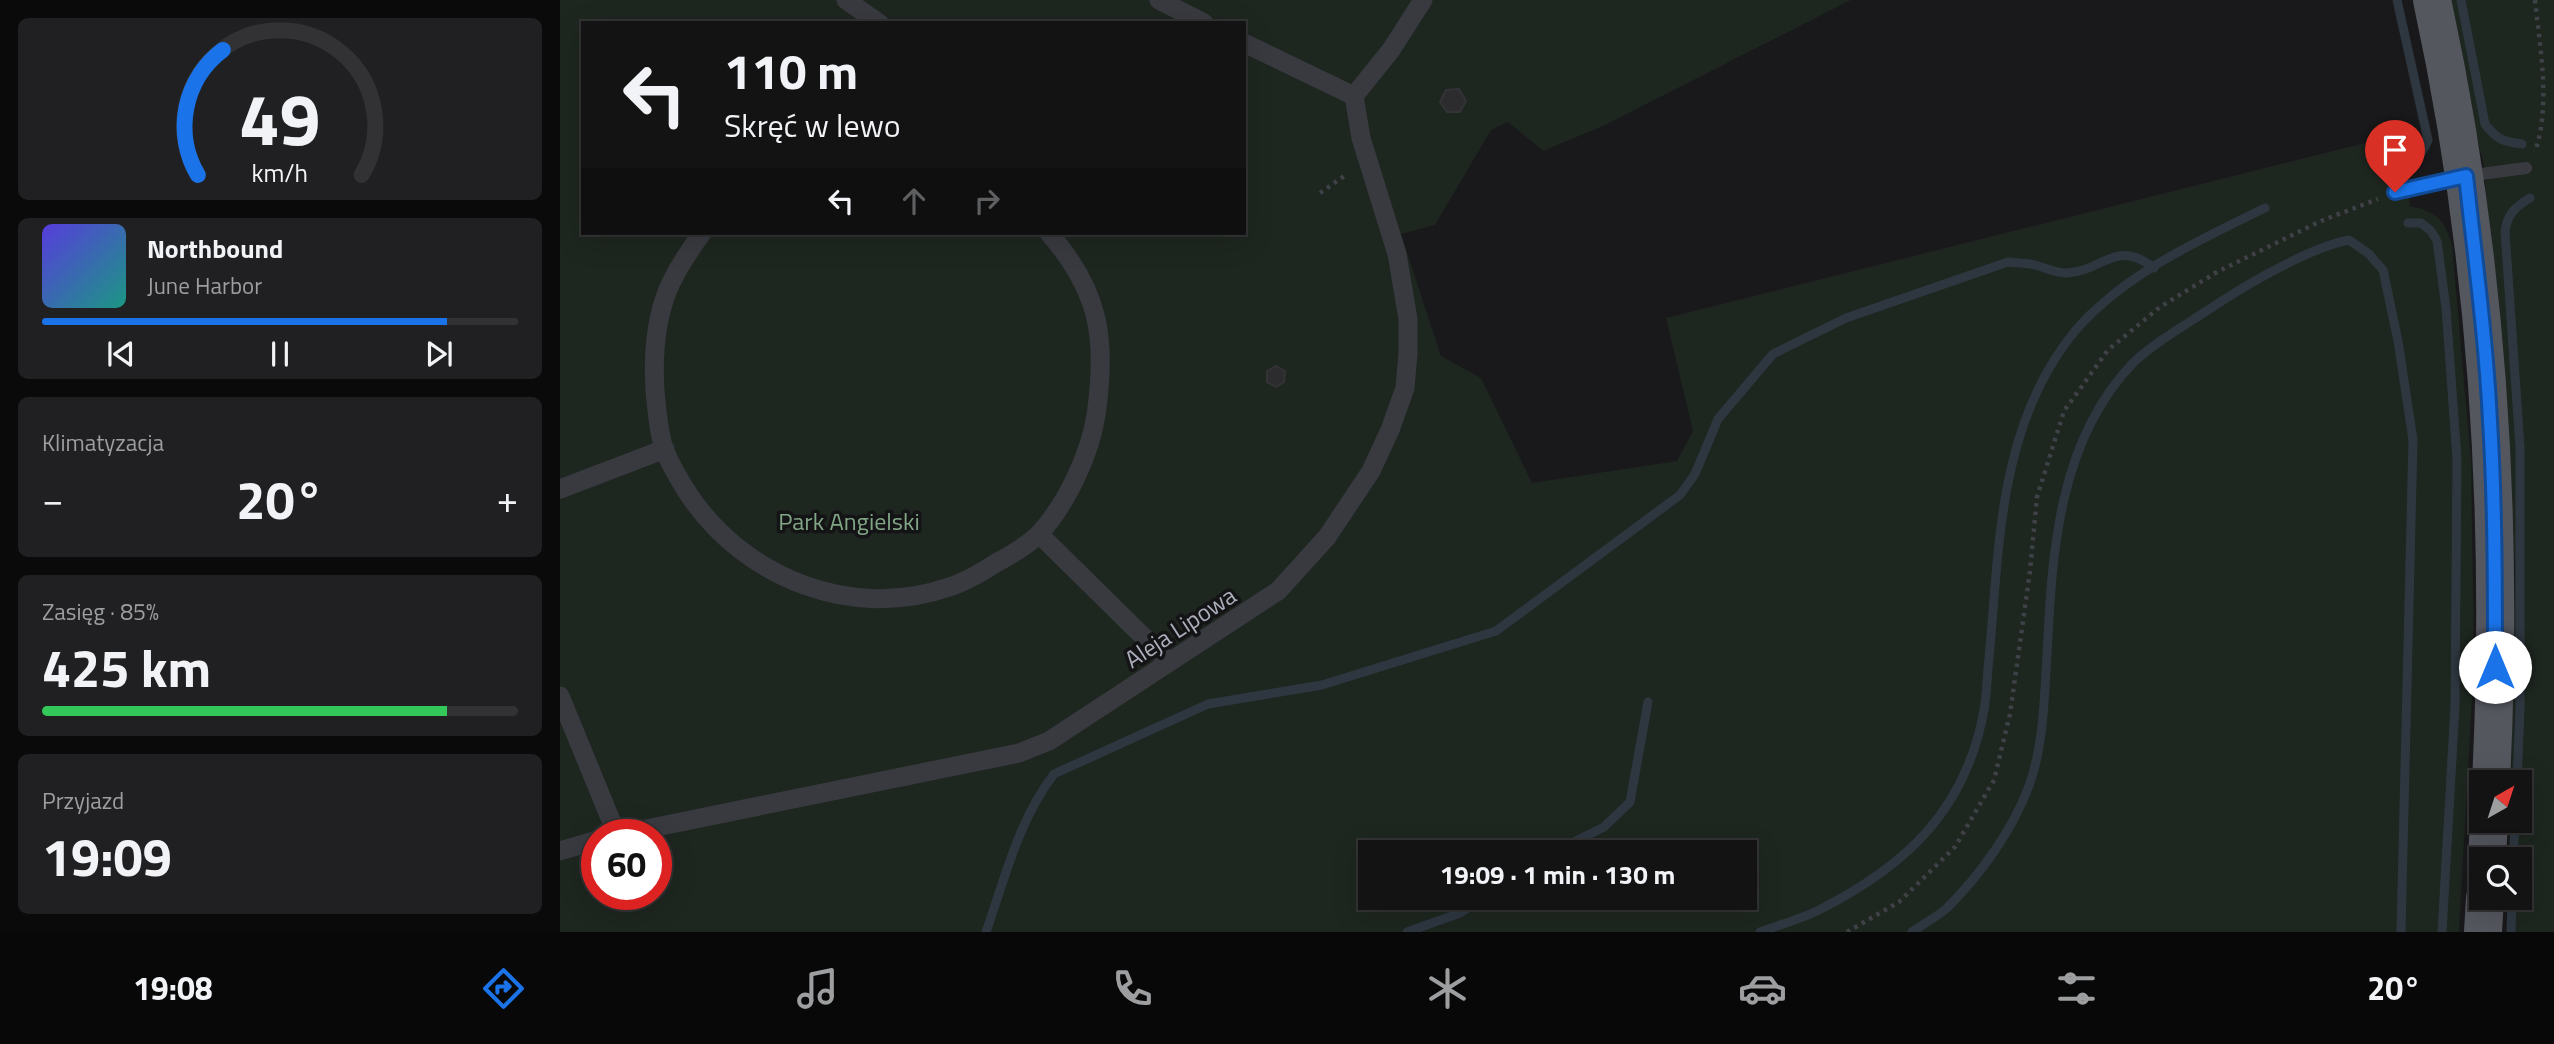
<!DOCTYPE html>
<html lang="pl">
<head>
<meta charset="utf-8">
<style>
  body { margin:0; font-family:"Titillium Web",sans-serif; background:#202022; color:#f1f3f6; height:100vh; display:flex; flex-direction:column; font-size:26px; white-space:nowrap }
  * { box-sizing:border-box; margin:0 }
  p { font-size:23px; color:#9d9ea0 }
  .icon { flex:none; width:38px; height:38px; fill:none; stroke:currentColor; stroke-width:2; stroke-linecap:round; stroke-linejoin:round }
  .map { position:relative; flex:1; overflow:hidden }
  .details { display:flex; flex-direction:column; gap:18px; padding:18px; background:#0a0a0b; width:560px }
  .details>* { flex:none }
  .top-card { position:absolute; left:21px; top:21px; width:665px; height:214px; border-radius:0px; box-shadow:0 7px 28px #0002,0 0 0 2px #323234; background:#131314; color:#f1f3f6; overflow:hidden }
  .needle { width:46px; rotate:39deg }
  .fabs { position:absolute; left:1909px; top:770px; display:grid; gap:14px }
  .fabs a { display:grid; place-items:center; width:63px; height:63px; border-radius:0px; background:#131314; box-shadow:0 7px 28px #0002,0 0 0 2px #323234; font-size:35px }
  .speed { position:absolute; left:21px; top:819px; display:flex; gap:14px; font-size:35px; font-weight:700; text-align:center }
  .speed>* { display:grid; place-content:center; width:91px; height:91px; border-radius:50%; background:#131314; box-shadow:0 7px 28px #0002,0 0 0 2px #323234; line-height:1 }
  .speed .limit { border:10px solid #d22; background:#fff; color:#111 }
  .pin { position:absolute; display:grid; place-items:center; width:60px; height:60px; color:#fff; margin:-72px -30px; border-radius:50% 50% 50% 0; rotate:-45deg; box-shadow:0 0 7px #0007 }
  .pin .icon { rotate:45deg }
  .me { position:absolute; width:77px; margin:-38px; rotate:0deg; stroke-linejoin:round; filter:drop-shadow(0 0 5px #0008) }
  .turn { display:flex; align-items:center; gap:24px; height:147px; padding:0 28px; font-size:32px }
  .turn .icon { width:91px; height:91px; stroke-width:2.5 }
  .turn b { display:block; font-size:49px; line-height:60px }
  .lanes { display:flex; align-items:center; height:66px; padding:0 28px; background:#0003; justify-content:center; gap:35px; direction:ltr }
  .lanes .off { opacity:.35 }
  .big { font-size:52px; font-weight:700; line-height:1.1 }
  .details .card { flex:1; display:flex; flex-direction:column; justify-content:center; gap:10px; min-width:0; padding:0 24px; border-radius:10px; background:#202022 }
  .details .dial { align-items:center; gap:0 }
  .dial svg { height:182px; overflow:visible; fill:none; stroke:#323234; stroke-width:7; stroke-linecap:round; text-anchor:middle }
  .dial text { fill:#f1f3f6; stroke:none }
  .song { display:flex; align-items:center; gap:21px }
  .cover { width:84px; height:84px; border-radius:10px; background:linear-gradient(135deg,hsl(250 70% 55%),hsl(170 70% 35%)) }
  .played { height:7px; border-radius:4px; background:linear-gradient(90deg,#1a73e8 85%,#323234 85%) }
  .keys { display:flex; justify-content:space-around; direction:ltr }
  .heat { display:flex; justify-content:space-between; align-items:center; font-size:38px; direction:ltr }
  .charge { height:10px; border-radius:5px; background:linear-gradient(90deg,#34c759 85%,#323234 0) }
  .trip { position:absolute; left:798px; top:840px; width:399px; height:70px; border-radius:0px; background:#131314; box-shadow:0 7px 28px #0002,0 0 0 2px #323234; font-weight:700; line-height:70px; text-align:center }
  .tabs { display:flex; height:112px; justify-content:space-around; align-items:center; background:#080808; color:#9d9ea0 }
  .tabs .icon { width:49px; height:49px }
  .tabs .selected { color:#1a73e8 }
  .tabs b { font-size:32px; color:#f1f3f6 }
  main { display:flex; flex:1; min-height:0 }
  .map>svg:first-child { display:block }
  .green { fill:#1e2620; fill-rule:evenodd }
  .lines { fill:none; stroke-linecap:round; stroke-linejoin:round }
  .stream { stroke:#2e3740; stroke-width:9 }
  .building { fill:#2c2c2f; stroke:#333337; stroke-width:2 }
  .path { stroke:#3f4147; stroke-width:4.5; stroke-dasharray:3.5 5; stroke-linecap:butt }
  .service { stroke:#393a40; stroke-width:12 }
  .pedestrian { stroke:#393a40; stroke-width:19 }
  .primary { stroke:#55575f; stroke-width:38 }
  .route-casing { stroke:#114b97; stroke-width:18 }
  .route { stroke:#1a73e8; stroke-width:12 }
  .labels { text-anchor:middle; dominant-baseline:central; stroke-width:7; stroke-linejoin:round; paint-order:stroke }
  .park-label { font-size:24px; fill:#81a686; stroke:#141416 }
  .street-label { font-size:24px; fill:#abafbb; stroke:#141416 }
</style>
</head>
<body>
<main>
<section class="details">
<div class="card dial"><svg viewBox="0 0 100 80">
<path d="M14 69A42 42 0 1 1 86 69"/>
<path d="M14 69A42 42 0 0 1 25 14" stroke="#1a73e8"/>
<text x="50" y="56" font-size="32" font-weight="700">49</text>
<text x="50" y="72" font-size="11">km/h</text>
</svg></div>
<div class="card">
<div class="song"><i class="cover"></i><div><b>Northbound</b><p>June Harbor</p></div></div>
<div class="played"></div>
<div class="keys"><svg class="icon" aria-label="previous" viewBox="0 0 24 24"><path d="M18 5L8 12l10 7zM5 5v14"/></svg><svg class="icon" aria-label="pause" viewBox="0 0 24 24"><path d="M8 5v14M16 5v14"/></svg><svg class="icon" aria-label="next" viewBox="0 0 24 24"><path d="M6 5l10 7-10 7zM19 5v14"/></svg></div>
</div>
<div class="card"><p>Klimatyzacja</p>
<div class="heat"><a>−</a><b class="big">20°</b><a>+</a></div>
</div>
<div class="card"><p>Zasięg · 85%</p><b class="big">425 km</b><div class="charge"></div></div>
<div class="card"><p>Przyjazd</p><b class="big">19:09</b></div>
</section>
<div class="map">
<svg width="1994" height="932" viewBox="0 0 1994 932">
  <rect width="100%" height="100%" fill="#19191b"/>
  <g class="green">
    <path d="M0 0H1291L1043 126 983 151 948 122 931 130 875 225 841 234 881 356 921 378 972 483 1117 461 1133 431 1106 318 1841 134 1850 206C1877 212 1884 219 1892 245L1911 461 1914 663 1899 932H0ZM23 23H684V233H23ZM37 835H96V894H37ZM810 852H1185V898H810Z"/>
    <polygon points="1884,0 1994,0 1994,932 1949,932 1949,898 1960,898 1960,859 1950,859 1951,821 1960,821 1960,782 1951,782 1955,564 1924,166"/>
  </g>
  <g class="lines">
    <g class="stream">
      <path d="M1901 0 1925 124C1936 139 1944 142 1962 144"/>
      <path d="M1835 164C1854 159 1860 160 1868 140L1837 0"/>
      <polyline points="1848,223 1861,223 1871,231 1877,241 1886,308 1897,459 1895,706 1882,932"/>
      <path d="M1957 782 1960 709V447L1945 232C1947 214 1955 207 1970 198"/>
      <polyline points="994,852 1044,827 1070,802 1088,702"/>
      <polyline points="1953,859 1955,821"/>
      <path d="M426 932C445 878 459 819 494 774L648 704 762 685 936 631 1120 495 1135 474 1158 419 1213 354 1286 318 1448 262C1456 263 1466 263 1475 265 1487 268 1494 273 1507 273 1543 271 1556 238 1594 268"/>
      <polyline points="847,932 900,913 922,898"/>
      <path d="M1200 932C1219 925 1241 919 1259 910 1346 866 1406 810 1424 710 1427 693 1427 675 1429 658 1435 595 1437 530 1451 469 1462 420 1483 370 1515 331 1564 274 1638 241 1705 208"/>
      <path d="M1352 932C1363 924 1377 917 1387 908 1421 874 1452 831 1469 786 1484 744 1484 698 1487 655 1492 553 1498 440 1574 362 1595 342 1624 326 1648 310 1684 286 1748 248 1789 240L1809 254 1823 270 1838 341 1853 440 1841 932"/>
      <polyline points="1951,932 1952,898"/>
    </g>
  </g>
  <g class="building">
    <polygon points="899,89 906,101 900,112 887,112 880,102 886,90"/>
    <polygon points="716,366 725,371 724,382 716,387 707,382 707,371"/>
  </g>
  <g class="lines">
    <g class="path">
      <path d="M1975 0C1980 49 1991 104 1975 152"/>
      <polyline points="760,193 787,174"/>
      <polyline points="1287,932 1339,902 1395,847 1434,780 1450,714 1470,571 1477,497 1504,411 1548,350 1600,307 1657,272 1761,221 1818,199"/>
    </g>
    <polyline class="service" points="1835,192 1906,176 1966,168"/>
    <g class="pedestrian">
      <polyline points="286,0 319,23"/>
      <polyline points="599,0 644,23"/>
      <polyline points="794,96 831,50 863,0"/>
      <path d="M142 233C129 251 115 271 107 292 95 323 93 358 95 391 97 410 98 430 104 449 110 464 120 481 129 495 185 578 292 621 389 587 406 582 422 572 436 563 451 555 468 545 480 533 507 503 530 454 536 415 547 339 540 292 489 233"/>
      <polyline points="0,489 105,449"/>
      <polyline points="479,534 609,662"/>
      <polyline points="0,696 57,835 459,753 489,741 718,591 767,537 811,471 830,430 845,388 848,353 848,319 837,254 801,138 794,96 684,43"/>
      <polyline points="0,851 37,840"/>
    </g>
    <g class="primary">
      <path d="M1872 0C1928 257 1944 520 1931 782"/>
      <polyline points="1927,859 1929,821"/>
      <polyline points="1923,932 1925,898"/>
    </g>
  </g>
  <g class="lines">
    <defs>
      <path id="route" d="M1835 192 1906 176C1915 258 1926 339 1930 421 1935 503 1935 585 1935 667"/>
    </defs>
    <use href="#route" class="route-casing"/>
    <use href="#route" class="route"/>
  </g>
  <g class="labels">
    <g class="park-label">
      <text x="289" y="521">Park Angielski</text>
    </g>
    <g class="street-label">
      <text transform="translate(620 627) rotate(-33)">Aleja Lipowa</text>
    </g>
  </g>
</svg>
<div class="fabs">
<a><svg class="needle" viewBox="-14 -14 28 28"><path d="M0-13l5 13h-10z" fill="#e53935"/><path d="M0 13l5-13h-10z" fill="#9d9ea0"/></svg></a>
<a><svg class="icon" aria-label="search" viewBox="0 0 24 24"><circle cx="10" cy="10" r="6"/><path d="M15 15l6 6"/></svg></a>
</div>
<div class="speed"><div class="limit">60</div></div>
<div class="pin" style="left:1835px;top:192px;background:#d93025"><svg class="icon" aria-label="arrive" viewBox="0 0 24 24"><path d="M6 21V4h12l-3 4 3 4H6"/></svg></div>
<svg class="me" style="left:1935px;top:667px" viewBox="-20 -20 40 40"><circle r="19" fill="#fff"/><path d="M0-13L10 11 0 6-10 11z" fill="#1a73e8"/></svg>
<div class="trip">19:09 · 1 min · 130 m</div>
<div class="top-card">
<div class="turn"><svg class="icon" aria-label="left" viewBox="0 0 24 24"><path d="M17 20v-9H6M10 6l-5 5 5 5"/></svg><div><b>110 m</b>Skręć w lewo</div></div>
<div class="lanes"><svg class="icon" aria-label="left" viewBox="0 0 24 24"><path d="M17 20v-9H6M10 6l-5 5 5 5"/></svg><svg class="icon off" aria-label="ahead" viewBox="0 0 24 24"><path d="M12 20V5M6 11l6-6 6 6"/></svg><svg class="icon off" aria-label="right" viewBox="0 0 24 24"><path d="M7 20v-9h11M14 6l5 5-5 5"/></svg></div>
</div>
</div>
</main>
<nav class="tabs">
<b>19:08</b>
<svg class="icon selected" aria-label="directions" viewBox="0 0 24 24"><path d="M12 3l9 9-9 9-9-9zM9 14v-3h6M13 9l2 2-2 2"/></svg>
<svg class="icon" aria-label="music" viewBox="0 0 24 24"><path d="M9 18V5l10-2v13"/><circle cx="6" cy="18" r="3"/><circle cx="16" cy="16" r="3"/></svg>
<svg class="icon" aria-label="phone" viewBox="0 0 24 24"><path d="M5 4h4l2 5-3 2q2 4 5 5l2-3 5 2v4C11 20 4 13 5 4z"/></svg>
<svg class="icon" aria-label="climate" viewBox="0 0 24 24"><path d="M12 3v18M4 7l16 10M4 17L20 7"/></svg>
<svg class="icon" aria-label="car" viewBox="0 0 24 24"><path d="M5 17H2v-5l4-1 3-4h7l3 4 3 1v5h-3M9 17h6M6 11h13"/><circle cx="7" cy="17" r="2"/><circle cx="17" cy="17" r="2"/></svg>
<svg class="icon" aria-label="filters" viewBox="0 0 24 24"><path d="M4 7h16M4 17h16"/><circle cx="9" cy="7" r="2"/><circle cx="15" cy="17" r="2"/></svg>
<b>20°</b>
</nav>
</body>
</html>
